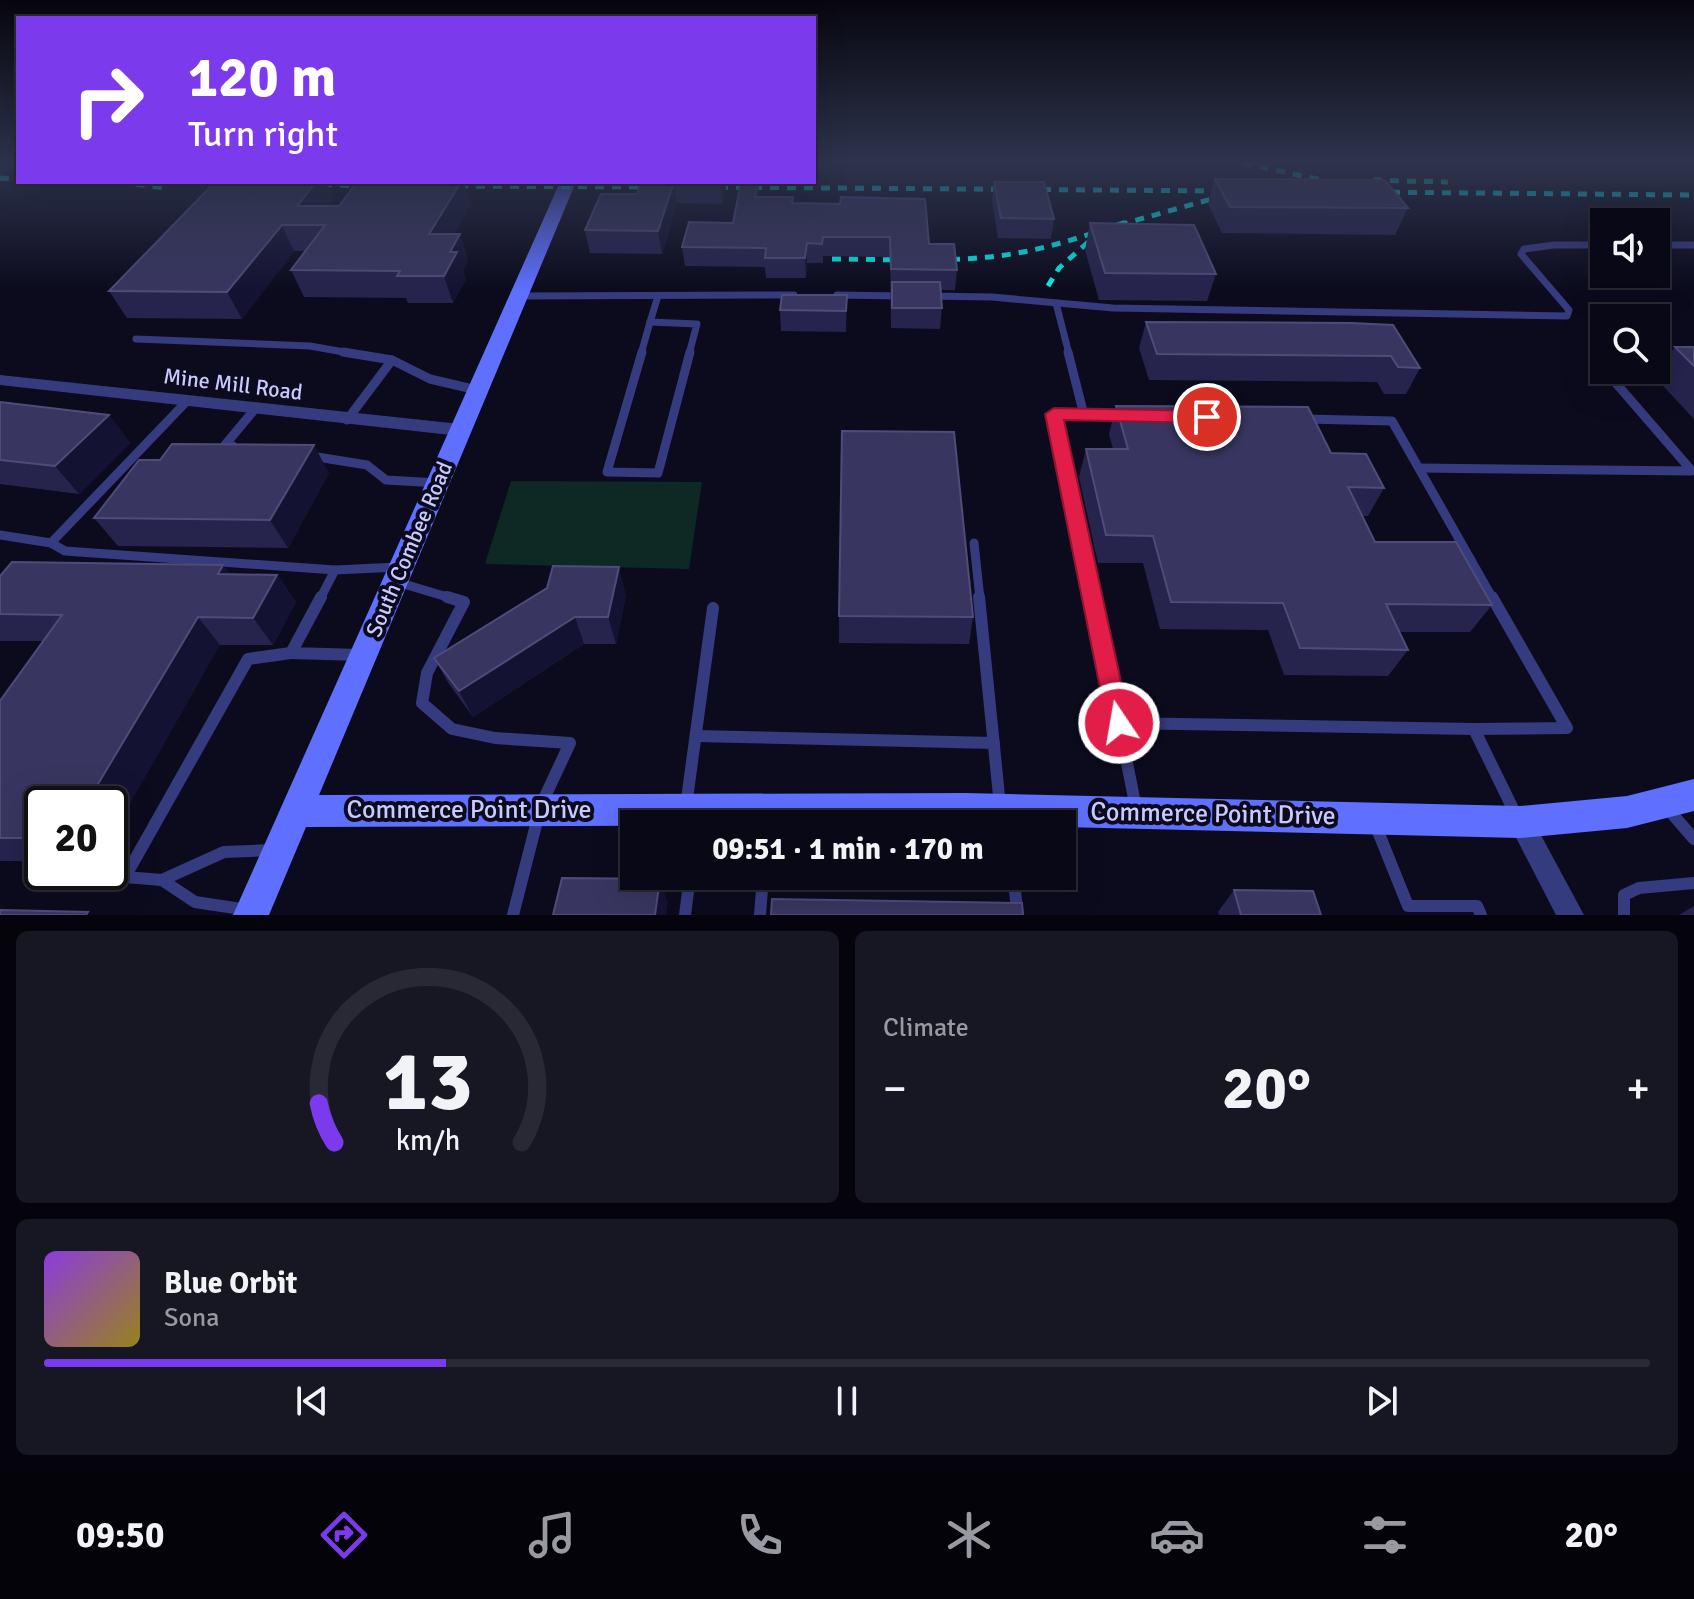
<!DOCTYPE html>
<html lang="en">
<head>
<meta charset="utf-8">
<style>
  body { margin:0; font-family:Signika,sans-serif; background:#171623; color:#f1f3f6; height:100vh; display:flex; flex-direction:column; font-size:30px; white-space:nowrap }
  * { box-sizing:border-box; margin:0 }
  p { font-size:26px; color:#999aa1 }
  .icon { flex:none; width:44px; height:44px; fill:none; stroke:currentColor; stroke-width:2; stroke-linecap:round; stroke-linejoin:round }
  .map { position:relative; height:915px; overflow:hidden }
  .sheet { display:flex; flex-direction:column; gap:16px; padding:16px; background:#05040c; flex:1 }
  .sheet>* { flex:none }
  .banner { position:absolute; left:16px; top:16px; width:800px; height:168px; border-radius:0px; box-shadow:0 8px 32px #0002,0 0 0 2px #292935; background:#7c3aed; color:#fff; overflow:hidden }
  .buttons { position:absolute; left:1590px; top:208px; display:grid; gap:16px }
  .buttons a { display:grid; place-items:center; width:80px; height:80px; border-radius:0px; background:#090816; box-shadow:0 8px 32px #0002,0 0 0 2px #292935; font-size:40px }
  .speed { position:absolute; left:24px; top:786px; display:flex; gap:16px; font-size:40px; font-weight:700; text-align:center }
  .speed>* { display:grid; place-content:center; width:104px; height:104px; border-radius:50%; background:#090816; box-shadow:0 8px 32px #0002,0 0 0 2px #292935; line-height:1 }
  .speed .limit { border:4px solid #111; border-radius:12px; background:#fff; color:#111 }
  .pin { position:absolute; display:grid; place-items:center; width:68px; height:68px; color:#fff; margin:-34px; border:4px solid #fff; border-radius:50%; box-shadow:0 2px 8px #0007 }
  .me { position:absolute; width:88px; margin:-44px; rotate:348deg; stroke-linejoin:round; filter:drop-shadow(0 0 6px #0008) }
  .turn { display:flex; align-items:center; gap:28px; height:168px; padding:0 40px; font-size:36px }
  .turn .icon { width:104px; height:104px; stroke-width:2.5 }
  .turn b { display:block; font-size:56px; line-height:68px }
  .big { font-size:60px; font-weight:800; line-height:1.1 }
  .sheet .widget { flex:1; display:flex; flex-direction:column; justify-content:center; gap:12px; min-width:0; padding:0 28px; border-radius:12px; background:#171623 }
  .sheet .dial { align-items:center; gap:0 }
  .dial svg { height:208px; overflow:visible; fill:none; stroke:#292935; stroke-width:7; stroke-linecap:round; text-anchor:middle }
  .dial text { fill:#f1f3f6; stroke:none }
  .song { display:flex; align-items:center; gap:24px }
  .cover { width:96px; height:96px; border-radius:12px; background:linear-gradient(135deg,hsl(270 70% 55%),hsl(50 70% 35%)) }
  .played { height:8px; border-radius:4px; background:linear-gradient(90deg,#7c3aed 25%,#292935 25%) }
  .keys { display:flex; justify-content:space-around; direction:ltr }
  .heat { display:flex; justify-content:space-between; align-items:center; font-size:44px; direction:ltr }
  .sheet .tiles { flex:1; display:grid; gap:16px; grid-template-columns:1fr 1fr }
  .widget:last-child { grid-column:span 2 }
  .trip { position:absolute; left:620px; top:810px; width:456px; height:80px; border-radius:0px; background:#090816; box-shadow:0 8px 32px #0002,0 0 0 2px #292935; font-weight:800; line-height:80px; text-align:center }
  .dock { display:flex; height:128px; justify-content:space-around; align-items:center; background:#040309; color:#999aa1 }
  .dock .icon { width:56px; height:56px }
  .dock .selected { color:#7c3aed }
  .dock b { font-size:36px; color:#f1f3f6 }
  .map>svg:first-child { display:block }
  .green { fill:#0e2824 }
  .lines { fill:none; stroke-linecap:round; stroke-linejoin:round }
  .lane-far2 { stroke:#353b7f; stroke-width:7 }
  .lane-far1 { stroke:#353b7f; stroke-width:9 }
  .lane { stroke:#353b7f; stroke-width:12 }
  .street { fill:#353b7f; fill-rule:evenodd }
  .secondary { fill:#5f6fff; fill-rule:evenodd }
  .rail { stroke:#00f3ee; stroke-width:5; stroke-dasharray:9 8; stroke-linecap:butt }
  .wall { fill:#26234d }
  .shaded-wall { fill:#141232 }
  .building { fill:#383560; stroke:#4e4c79; stroke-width:2 }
  .route { fill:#e11d48; stroke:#92132f; stroke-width:2 }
  .labels { text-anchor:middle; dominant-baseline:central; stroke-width:8; stroke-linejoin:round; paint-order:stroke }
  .street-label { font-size:22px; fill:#c8c9ff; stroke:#0c0b1e }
  .near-street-label { font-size:26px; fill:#c8c9ff; stroke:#0c0b1e }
</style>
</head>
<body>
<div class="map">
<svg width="1694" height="915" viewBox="0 0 1694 915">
  <rect width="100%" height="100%" fill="#0c0b1e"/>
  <polygon class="green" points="511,481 702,482 689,569 485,564"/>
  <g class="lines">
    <g class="lane-far2">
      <polyline points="1656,245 1694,245"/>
      <polyline points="837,295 902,296"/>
      <polyline points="518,296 794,295"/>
      <polyline points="929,296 992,297 1113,308 1567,316 1569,310 1521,254 1524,249 1554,245 1604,245"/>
      <polyline points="1056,303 1069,354"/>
      <polyline points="650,322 697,324 689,354"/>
      <polyline points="650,322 658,296"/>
      <polyline points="136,339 310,346 355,354"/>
      <polyline points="641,354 650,322"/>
    </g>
    <g class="lane-far1">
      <polyline points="343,352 392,360 430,379 477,390"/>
      <polyline points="642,352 607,472 658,473 690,352"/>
      <polyline points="1068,352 1084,415"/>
      <polyline points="1305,419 1392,421 1493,599"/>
      <polyline points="347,420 392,360"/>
      <polyline points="233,446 225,445 255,409"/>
      <polyline points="311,456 367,465 386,480 438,483"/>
      <polyline points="1419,468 1692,471 1615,382"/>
      <polyline points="0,535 51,543 65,551 335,570"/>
      <polyline points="51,543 187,401"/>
      <polyline points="974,543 980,599"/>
      <polyline points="397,582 454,599"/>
      <polyline points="320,599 335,570 398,567"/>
      <polyline points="1093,599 1054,414 1122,415"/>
    </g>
    <g class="lane">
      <polyline points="321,597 291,653 360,655"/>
      <polyline points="447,597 464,602 427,673 422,703 452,729 495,738 570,743 542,803"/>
      <polyline points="979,597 1000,806"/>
      <polyline points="1092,597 1119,723"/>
      <polyline points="1474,729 1567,728 1492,597"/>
      <polyline points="696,736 994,743"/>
      <polyline points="686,806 713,608"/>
      <polyline points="1136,808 1119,723 1474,729 1516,815"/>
      <polyline points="1668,809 1694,839"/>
      <polyline points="1375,824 1408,906 1477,906 1481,915"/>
      <polyline points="1013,876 1018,915"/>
      <polyline points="162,880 125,877 248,659 291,653"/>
      <polyline points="248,910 195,902 162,880 224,852 272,850"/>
      <polyline points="513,915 538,817"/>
      <polyline points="685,915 690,876"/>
      <polyline points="760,915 763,876"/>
      <polyline points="1624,915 1624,895 1639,888 1694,883"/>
    </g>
    <g class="street">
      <polygon points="0,375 460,424 469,430 460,436 0,385"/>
      <polygon points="1520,810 1529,813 1584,915 1556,915 1508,822 1511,813"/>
    </g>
    <polygon class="secondary" points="560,182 576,182 319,795 965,793 1520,806 1627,796 1694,779 1694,811 1627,828 1520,838 1062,827 1062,824 306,827 269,915 233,915"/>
    <g class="rail">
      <polyline points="1243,163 1340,184"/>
      <polyline points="0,178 18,179"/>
      <polyline points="1373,180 1448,182"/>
      <polyline points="119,182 166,188"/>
      <polyline points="158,182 234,183"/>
      <polyline points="306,184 378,186"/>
      <polyline points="442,186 662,187"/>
      <polyline points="702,187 1234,191"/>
      <polyline points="1374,192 1694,195"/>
      <polyline points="1119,225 1215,198"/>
      <path d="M832 259C895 259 960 264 1023 252 1059 245 1094 233 1129 221"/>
      <polyline points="1048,286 1059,268 1094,237"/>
    </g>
  </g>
  <g class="wall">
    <polygon points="1215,179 1408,208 1395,235 1222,233 1208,204"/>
    <polygon points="641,182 727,182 722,204 677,203 662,254 590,253 585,230 637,194"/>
    <polygon points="758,182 759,197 793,203 929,244 957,270 955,290 940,290 942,308 940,329 891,328 890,257 823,256 823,263 807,263 806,278 766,278 765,267 685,266 682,247 733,223"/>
    <polygon points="994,182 1054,219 1051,239 998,238 992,201"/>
    <polygon points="334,200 329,206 471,204 454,234 460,234 468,261 463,271 466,279 453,303 408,303 406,298 304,297 291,270 305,251 294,251 242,319 127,318 109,291"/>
    <polygon points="1090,223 1216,274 1207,301 1099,300 1085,250"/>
    <polygon points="847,295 846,332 781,331 780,310"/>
    <polygon points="1146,322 1351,323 1420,368 1406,394 1384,394 1377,382 1149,380 1139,348"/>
    <polygon points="1675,347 1694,347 1694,419 1653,375"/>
    <polygon points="0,402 109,415 130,443 79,494 0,484"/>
    <polygon points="1116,406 1331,453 1384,488 1368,516 1362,516 1375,542 1492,605 1470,632 1399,632 1408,650 1388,676 1284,675 1268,630 1160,629 1143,563 1098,563 1079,477 1086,449 1113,449 1109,434"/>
    <polygon points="160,460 329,473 288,548 118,546 94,518"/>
    <polygon points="223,565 230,574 277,575 296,602 273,645 220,645 42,804 42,861 0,861 0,701 43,641 0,641 0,576"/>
    <polygon points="626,595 616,644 584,644 473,717 449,684 434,658"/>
    <polygon points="839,616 973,617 969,644 839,643"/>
    <polygon points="1234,890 1321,915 1219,915 1218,912"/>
    <polygon points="1694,906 1694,915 1679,915"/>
  </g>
  <g class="shaded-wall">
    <polygon points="316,182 326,182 334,200 315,225 297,206"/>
    <polygon points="461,182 464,182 471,204 439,260 429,234"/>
    <polygon points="674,182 677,203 662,254 658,231"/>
    <polygon points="720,182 727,182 722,204"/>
    <polygon points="758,182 759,200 755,197"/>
    <polygon points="282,225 294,251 242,319 227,292"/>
    <polygon points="460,234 468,261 463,271 466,279 453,303 444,276 450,252"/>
    <polygon points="807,243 807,263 806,278 805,258"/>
    <polygon points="109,415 130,443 79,494 55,466"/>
    <polygon points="314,445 329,473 288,548 270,520"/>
    <polygon points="223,565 244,593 218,574"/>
    <polygon points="619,567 626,595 616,644 608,617"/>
    <polygon points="277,575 296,602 273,645 253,618"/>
    <polygon points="198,617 220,645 110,839 110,804 86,804"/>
    <polygon points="575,617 584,644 473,717 459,691"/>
    <polygon points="660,879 668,902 666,915 655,915"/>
  </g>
  <g class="building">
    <polygon points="1215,179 1385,180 1408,208 1230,207"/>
    <polygon points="215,182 316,182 297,206 339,206 357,182 461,182 429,234 460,234 450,252 457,252 444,276 397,276 400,271 291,270 325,225 282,225 227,292 109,291"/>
    <polygon points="641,182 674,182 658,231 585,230 601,194 637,194"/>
    <polygon points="741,182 758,182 755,197 793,197 792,203 840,204 841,197 925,199 929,244 954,244 957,270 891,269 890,237 823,237 822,244 807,243 805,258 765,258 766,248 682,247 689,222 733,223"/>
    <polygon points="994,182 1044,182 1054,219 1001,218"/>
    <polygon points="1090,223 1194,225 1216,274 1105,273"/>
    <polygon points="892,282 940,282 942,308 892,308"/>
    <polygon points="782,295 847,295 846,311 780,310"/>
    <polygon points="1146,322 1351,323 1393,325 1420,368 1398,367 1391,356 1157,354"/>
    <polygon points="1675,347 1694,347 1694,366"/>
    <polygon points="0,402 109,415 55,466 0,460"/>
    <polygon points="1116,406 1308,407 1331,453 1366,454 1384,488 1348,487 1375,542 1456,542 1492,605 1386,604 1408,650 1300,648 1283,603 1171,602 1153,536 1106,535 1086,449 1128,449"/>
    <polygon points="842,431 954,432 973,617 839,616"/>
    <polygon points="172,444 314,445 270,520 94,518 139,460 160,460"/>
    <polygon points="12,562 223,565 218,574 277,575 253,618 198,617 86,804 42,804 42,838 0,838 0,701 62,615 0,614 0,576"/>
    <polygon points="553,566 619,567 608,617 575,617 459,691 434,658 547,588"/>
    <polygon points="562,878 660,879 655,915 553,915"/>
    <polygon points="1234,890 1313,891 1321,915 1241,915"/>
    <polygon points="772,899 1022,903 1023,915 771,915"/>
    <polygon points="0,910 88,912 86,915 0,915"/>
  </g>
  <linearGradient id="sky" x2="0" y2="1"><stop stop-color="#070610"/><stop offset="0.56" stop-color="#2e344c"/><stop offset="1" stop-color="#2e344c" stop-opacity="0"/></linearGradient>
  <rect width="1694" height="291" fill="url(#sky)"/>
  <polygon class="route" points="1054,408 1207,411 1216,417 1207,423 1064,420 1130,723 1127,731 1119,734 1111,731 1107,723 1045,414"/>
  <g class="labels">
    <g class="street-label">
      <text transform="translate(233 384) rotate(7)">Mine Mill Road</text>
      <text transform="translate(409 549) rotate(-67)">South Combee Road</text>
    </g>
    <g class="near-street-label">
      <text x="469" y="810">Commerce Point Drive</text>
      <text transform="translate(1213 814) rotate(1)">Commerce Point Drive</text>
    </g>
  </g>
</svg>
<div class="buttons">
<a><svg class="icon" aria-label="sound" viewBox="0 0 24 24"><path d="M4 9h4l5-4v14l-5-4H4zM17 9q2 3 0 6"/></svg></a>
<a><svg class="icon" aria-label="search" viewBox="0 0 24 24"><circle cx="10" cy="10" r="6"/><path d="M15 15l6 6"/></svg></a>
</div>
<div class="speed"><div class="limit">20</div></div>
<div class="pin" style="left:1207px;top:417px;background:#d93025"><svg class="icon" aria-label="arrive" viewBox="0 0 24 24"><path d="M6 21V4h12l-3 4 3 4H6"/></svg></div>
<svg class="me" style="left:1119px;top:723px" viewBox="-20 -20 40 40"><circle r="17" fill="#e11d48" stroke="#fff" stroke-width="3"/><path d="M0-11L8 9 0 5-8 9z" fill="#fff"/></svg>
<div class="trip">09:51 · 1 min · 170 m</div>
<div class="banner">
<div class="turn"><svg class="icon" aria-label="right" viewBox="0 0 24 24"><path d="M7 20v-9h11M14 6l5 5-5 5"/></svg><div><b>120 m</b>Turn right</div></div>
</div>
</div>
<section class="sheet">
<div class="tiles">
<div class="widget dial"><svg viewBox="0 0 100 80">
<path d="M14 69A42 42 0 1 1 86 69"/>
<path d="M14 69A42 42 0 0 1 8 54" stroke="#7c3aed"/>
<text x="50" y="56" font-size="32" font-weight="700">13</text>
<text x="50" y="72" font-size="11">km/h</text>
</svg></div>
<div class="widget"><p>Climate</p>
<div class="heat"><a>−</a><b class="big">20°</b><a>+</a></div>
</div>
<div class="widget">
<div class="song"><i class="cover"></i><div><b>Blue Orbit</b><p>Sona</p></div></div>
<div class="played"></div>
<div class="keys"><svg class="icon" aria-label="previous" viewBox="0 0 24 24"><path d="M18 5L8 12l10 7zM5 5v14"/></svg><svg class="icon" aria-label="pause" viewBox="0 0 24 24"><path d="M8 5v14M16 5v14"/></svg><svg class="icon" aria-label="next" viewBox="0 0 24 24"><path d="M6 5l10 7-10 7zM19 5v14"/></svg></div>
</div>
</div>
</section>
<nav class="dock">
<b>09:50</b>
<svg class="icon selected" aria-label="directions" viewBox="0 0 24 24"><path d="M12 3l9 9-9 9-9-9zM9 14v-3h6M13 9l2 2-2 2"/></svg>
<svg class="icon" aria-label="music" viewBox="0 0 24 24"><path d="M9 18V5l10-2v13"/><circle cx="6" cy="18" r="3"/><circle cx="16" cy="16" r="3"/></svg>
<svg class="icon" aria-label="phone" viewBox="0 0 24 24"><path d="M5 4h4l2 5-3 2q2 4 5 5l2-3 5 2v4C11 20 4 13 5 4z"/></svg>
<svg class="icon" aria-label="climate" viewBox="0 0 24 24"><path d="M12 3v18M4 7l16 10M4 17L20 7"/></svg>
<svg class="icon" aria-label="car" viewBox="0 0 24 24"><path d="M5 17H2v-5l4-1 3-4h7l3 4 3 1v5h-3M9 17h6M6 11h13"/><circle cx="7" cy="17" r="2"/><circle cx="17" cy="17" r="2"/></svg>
<svg class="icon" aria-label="filters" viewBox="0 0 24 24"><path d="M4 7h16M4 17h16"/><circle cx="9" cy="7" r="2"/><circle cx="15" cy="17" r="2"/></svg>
<b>20°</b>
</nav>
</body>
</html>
